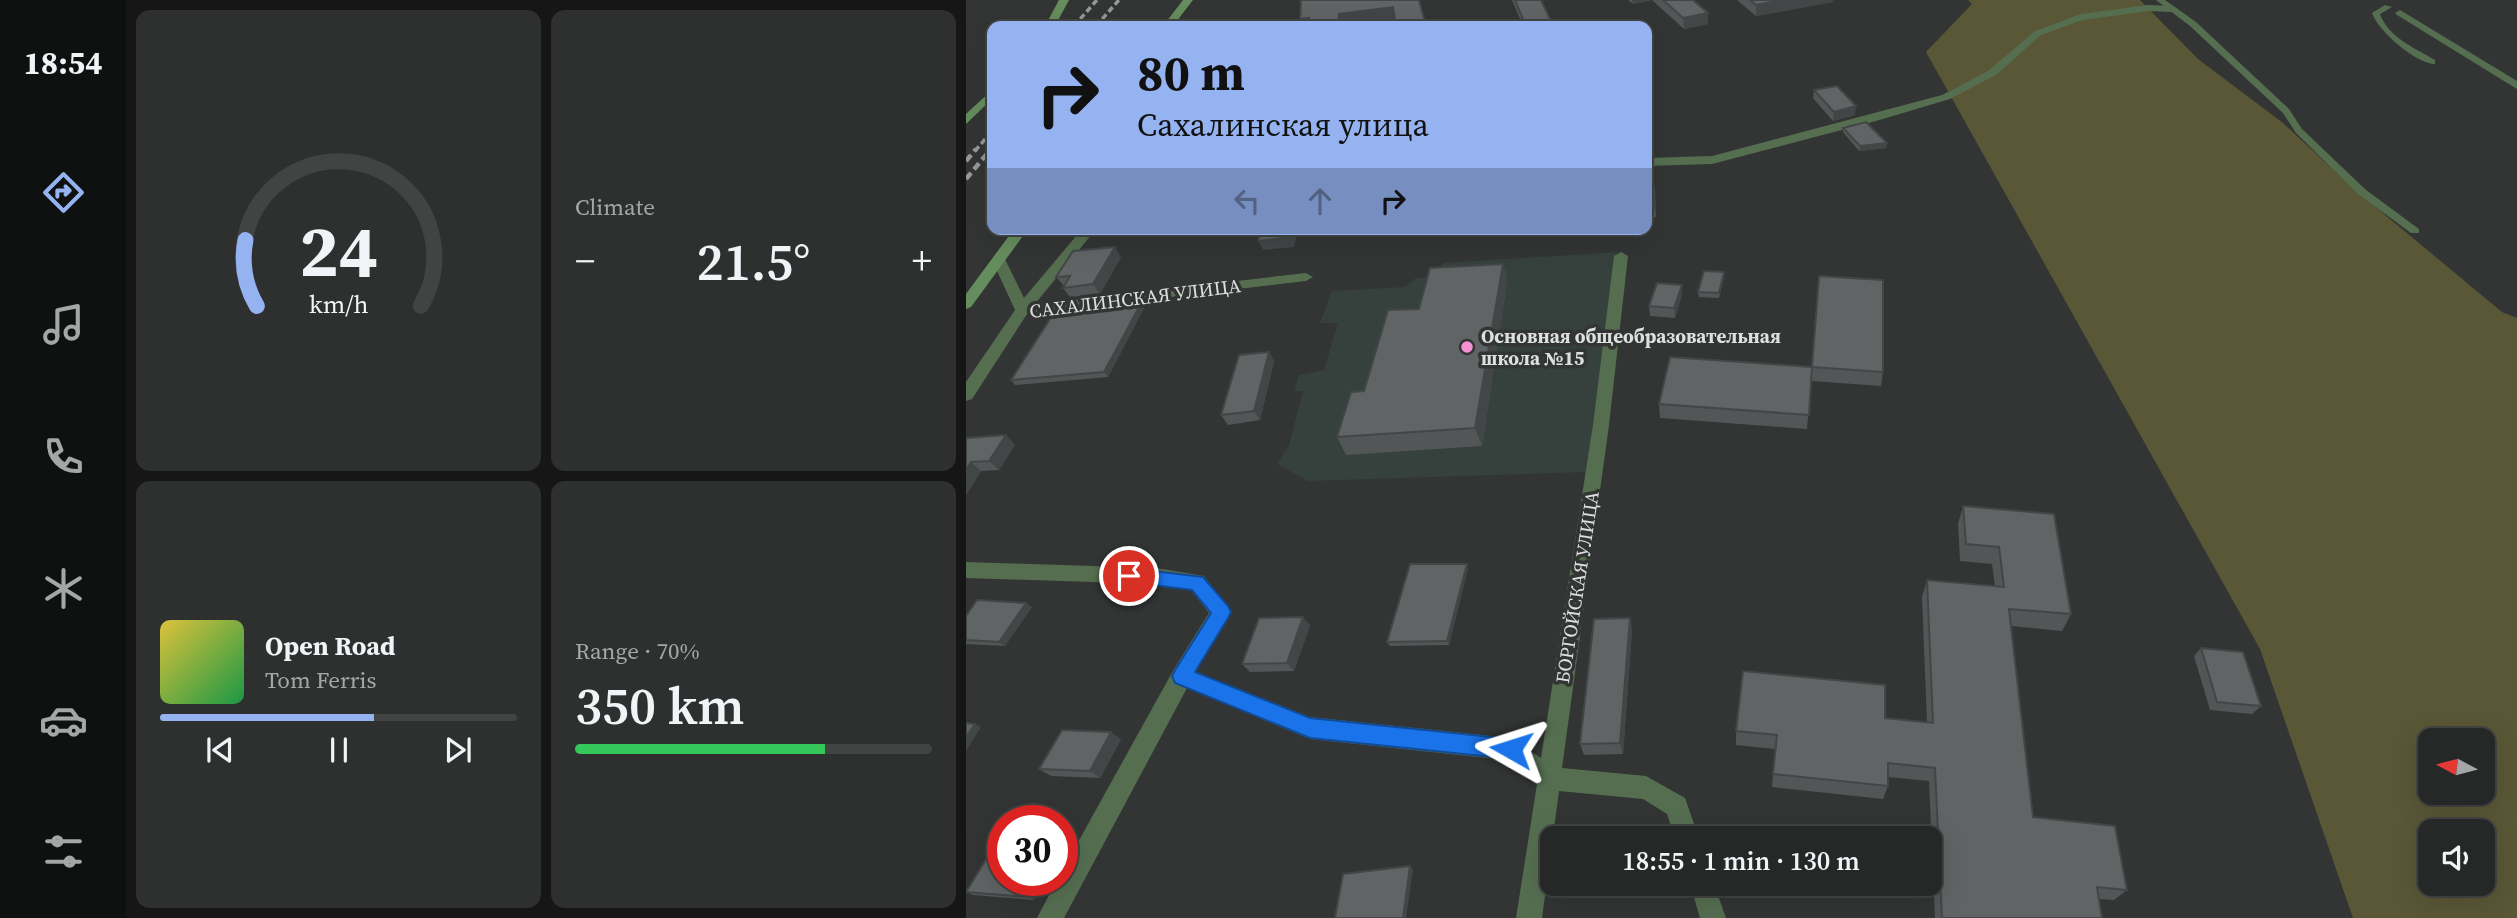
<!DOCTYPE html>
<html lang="en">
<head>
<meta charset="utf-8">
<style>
  body { margin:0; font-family:"Source Serif 4",serif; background:#2e302f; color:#f1f3f6; height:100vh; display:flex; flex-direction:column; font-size:26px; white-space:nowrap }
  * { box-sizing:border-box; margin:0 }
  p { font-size:23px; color:#a4a6a7 }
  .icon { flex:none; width:38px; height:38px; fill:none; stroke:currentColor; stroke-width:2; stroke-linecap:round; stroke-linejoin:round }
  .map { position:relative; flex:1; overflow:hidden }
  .details { display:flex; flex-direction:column; gap:10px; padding:10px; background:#151615; width:840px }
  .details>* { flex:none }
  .top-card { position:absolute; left:21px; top:21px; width:665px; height:214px; border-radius:14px; box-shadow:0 7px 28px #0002,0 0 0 2px #424444; background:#95b2f1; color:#111; overflow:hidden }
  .needle { width:46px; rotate:277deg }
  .buttons { position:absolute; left:1452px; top:728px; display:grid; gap:14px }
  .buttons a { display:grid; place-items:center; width:77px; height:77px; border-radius:14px; background:#262827; box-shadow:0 7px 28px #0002,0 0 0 2px #424444; font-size:35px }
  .speed { position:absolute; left:21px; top:805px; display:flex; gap:14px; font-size:35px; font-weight:700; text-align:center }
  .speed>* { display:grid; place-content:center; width:91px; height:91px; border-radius:50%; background:#262827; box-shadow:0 7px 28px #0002,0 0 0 2px #424444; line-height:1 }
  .speed .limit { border:10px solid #d22; background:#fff; color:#111 }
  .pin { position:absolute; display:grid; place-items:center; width:60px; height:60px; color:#fff; margin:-30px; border:4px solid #fff; border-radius:50%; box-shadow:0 2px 7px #0007 }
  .me { position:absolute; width:77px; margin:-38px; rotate:276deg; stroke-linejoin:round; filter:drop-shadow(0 0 5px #0008) }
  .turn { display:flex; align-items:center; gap:24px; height:147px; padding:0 35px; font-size:32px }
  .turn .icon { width:91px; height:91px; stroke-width:2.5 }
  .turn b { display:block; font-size:49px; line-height:60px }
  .lanes { display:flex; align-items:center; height:66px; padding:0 35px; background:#0003; justify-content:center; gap:35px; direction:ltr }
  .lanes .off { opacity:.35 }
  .big { font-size:52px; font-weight:600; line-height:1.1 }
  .details .tile { flex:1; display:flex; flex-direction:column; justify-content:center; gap:10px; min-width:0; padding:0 24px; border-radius:14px; background:#2e302f }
  .details .dial { align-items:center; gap:0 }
  .dial svg { height:182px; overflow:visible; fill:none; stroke:#424444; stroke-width:7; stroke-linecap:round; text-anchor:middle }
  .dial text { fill:#f1f3f6; stroke:none }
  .song { display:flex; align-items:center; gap:21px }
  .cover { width:84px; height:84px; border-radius:10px; background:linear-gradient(135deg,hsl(50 70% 55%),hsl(140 70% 35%)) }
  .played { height:7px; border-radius:4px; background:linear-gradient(90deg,#95b2f1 60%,#424444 60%) }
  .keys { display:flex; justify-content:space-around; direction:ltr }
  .heat { display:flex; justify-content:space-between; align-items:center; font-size:38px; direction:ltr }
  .charge { height:10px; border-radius:5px; background:linear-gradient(90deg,#34c759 70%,#424444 0) }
  .details .tiles { flex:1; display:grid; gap:10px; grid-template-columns:repeat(2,1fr) }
  .trip { position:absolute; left:574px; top:826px; width:402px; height:70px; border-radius:14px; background:#262827; box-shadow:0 7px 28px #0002,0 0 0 2px #424444; font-weight:600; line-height:70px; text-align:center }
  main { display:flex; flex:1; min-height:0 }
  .dock { display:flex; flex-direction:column; width:126px; justify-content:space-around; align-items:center; background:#0f1010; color:#a4a6a7 }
  .dock .icon { width:49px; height:49px }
  .dock .selected { color:#95b2f1 }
  .dock b { font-size:32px; color:#f1f3f6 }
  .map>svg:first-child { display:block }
  .built { fill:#36413d }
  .green { fill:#595735; fill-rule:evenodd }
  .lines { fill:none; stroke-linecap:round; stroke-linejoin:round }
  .lane { fill:#556e50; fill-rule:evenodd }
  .street { fill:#556e50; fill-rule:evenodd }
  .secondary { fill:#668d5d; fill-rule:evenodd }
  .rail-far1 { stroke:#969998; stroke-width:3.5; stroke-dasharray:6 3.5; stroke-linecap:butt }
  .rail { stroke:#969998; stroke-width:4.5; stroke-dasharray:8 4.5; stroke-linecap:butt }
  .wall { fill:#535657 }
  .shaded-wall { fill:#434647 }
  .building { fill:#606465; stroke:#434647; stroke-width:2 }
  .route { fill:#1a73e8; stroke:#114b97; stroke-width:2 }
  .poi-dot { fill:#f491d4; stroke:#323534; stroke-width:2.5 }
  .labels { text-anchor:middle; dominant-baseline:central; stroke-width:7; stroke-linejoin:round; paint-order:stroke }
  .street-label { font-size:19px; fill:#dee0df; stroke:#323534 }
  .poi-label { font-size:19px; font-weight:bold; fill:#dee0df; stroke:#323534; text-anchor:start }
</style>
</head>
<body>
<main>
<nav class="dock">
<b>18:54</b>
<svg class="icon selected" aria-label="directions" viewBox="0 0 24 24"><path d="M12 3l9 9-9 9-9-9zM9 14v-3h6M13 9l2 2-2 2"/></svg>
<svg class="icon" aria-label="music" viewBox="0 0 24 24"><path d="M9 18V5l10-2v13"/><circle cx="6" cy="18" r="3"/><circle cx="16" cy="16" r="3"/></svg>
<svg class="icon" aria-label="phone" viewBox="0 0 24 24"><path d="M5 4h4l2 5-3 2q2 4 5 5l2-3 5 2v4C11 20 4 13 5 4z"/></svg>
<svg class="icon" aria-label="climate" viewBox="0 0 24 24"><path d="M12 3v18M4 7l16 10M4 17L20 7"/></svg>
<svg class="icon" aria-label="car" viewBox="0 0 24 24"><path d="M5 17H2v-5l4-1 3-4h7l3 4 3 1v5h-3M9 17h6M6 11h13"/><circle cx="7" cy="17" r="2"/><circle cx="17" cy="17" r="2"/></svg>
<svg class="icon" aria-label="filters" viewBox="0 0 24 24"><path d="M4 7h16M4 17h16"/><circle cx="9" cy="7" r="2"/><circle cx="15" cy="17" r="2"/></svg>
</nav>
<section class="details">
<div class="tiles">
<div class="tile dial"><svg viewBox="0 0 100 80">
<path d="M14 69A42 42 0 1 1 86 69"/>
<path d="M14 69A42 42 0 0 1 9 40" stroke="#95b2f1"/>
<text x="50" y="56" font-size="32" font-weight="700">24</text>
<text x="50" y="72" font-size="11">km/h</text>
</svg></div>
<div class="tile"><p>Climate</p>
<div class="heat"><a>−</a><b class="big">21.5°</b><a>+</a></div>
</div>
<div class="tile">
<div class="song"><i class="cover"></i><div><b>Open Road</b><p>Tom Ferris</p></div></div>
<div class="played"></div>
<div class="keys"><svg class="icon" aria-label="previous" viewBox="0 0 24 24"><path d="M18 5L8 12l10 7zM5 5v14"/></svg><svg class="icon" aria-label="pause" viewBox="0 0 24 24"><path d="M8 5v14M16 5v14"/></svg><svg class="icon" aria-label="next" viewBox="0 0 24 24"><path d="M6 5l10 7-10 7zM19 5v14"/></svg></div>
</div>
<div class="tile"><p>Range · 70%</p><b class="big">350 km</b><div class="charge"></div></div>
</div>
</section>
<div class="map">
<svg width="1551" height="918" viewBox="0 0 1551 918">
  <rect width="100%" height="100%" fill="#323534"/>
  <polygon class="built" points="651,252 621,472 342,481 311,464 323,445 337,391 328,391 333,375 358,370 372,323 354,323 366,291 439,287 450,278 467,277 477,263"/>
  <path class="green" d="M1002 0H1174L1232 59 1317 123 1389 190 1536 312 1551 318V918H1387L1294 649 960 52 1006 4ZM1465 740H1517V793H1465ZM1465 831H1517V884H1465Z"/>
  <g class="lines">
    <g class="lane">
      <polygon points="1190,0 1199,0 1230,22 1323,109 1336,129 1400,190 1453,229 1453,233 1445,233 1392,194 1330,133 1317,113 1224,26"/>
      <path d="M1419 5 1426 7 1414 14C1422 37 1449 48 1469 60V64C1450 64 1412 31 1406 13Z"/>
    </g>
    <g class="street">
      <polygon points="1182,5 1207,6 1212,9 1207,12 1182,11 1117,20 1075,35 1030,75 984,99 910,121 746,164 681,166 681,158 746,156 976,95 1022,71 1069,31 1115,14"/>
      <polygon points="1434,10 1551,81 1551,89 1431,15 1429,13"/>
      <polygon points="116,229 130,229 69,304 340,273 347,277 340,281 61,314 6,399 0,401 0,382 49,310 26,260 33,256 38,257 58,298"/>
      <polygon points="655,252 662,256 643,425 596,768 680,776 719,798 733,838 709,838 701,814 677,799 593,791 576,918 550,918 571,784 540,760 344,739 221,688 98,918 71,918 91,880 96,880 96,871 208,669 243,613 225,590 190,584 0,578 0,562 190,568 238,576 265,612 230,672 344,717 545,738 575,758 627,425 648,256"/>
      <polygon points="724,884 748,884 760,918 734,918"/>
    </g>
    <g class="secondary">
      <polygon points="93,0 103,0 89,26 79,26"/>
      <polygon points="217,0 227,0 207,26 197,26"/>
      <polygon points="26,90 26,99 0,124 0,114"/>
      <polygon points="48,229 62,229 5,307 0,309 0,294"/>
    </g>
    <g class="rail-far1">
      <polyline points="108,26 131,0"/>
      <polyline points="130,26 153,0"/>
      <polyline points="9,151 26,131"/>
      <polyline points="24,151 26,148"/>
    </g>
    <g class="rail">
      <polyline points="0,161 10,149"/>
      <polyline points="0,179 25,149"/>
    </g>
  </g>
  <g class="wall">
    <polygon points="546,0 575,0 585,21 586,26 557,26"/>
    <polygon points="662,0 727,0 742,24 718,29 686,0 667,4"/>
    <polygon points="771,0 867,0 867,2 790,16"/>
    <polygon points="848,90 889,115 867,121 847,98"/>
    <polygon points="877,128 921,143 920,148 893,151 877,132"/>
    <polygon points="688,187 690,217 681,218 681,188"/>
    <polygon points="155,257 134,294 104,297 97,288 98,286 90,277"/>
    <polygon points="537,264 541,282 516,446 380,455 371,437 398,391"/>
    <polygon points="758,272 758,277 753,298 733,297 732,292"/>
    <polygon points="716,285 716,295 709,318 684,316 683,306"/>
    <polygon points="181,302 142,377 49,385 45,380"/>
    <polygon points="303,352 308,361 294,420 262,425 255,415"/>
    <polygon points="704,357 917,372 915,386 845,381 841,429 694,418 693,404"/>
    <polygon points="40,435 49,445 33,470 15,471 0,495 0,438"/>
    <polygon points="997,506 1105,614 1096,631 1045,626 1067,817 1161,890 1148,900 1133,899 1136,918 969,918 963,781 922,777 922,786 917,799 806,787 809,749 770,745 770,731 919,718 961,722 956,597 961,580 1029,586 1026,564 994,561 992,524"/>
    <polygon points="502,568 483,645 424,646 421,642"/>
    <polygon points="60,603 66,607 39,646 0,644 0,616"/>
    <polygon points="664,618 666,630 657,754 618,755 614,744"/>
    <polygon points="344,625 328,671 284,672 276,664"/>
    <polygon points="1235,648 1295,706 1286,714 1244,710 1228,656"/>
    <polygon points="155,739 134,778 85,776 73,769"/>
    <polygon points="37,880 79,880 68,900 7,895 0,892"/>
  </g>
  <g class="shaded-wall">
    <polygon points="666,0 686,0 667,4"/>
    <polygon points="817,0 867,0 867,2 790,16 790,5"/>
    <polygon points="427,7 430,20 372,26 373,14"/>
    <polygon points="742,13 742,24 718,29 717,18"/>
    <polygon points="343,18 346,26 337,26 334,19"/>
    <polygon points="585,21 586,26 559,26 559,24"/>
    <polygon points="890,106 889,115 867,121 868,112"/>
    <polygon points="921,143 920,148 893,151 894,146"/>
    <polygon points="325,229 332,229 328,247 297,250 292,241"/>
    <polygon points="149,247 155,257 134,294 127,284"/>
    <polygon points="537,264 541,282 516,446 509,428"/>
    <polygon points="716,285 716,295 709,318 708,308"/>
    <polygon points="178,298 181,302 142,377 138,372"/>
    <polygon points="303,352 308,361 294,420 288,411"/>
    <polygon points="40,435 49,445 33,470 23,461"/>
    <polygon points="5,462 15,471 0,495 0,470"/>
    <polygon points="501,564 502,568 483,645 481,641"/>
    <polygon points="60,603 66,607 39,646 33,642"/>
    <polygon points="337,617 344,625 328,671 321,663"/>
    <polygon points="664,618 666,630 657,754 654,743"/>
    <polygon points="9,724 15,727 0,751 0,737"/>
    <polygon points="145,732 155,739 134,778 124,771"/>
    <polygon points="444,866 447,869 440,918 437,918"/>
    <polygon points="71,880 79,880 68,900 61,897"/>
  </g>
  <g class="building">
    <polygon points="335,0 453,0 460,26 430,26 427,7 373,14 372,26 342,26 343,18 334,19"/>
    <polygon points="549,0 575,0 585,21 559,24"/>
    <polygon points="697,0 727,0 742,13 717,18"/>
    <polygon points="784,0 817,0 790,5"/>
    <polygon points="871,86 890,106 868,112 848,90"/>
    <polygon points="900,122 921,143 894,146 877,128"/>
    <polygon points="688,187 689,208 681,208 681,188"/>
    <polygon points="296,229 325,229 323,237 292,241"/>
    <polygon points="149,247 127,284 97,288 104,276 90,277 107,251"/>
    <polygon points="537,264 509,428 371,437 385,392 398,391 422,310 453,309 464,268"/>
    <polygon points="738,271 758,272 753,293 732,292"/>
    <polygon points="853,276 917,280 917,372 846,367"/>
    <polygon points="691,283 716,285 708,308 683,306"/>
    <polygon points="178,298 138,372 45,380 91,308"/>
    <polygon points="303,352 288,411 255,415 273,355"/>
    <polygon points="704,357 846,367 843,415 693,404"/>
    <polygon points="40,435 23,461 5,462 0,470 0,438"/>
    <polygon points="997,506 1088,514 1105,614 1043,609 1067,817 1149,826 1161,890 1131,887 1136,918 976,918 969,768 922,763 922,786 807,774 811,735 770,731 777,671 919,685 919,718 967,723 961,580 1038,587 1033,547 1000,544"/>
    <polygon points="444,564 501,564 481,641 421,642"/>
    <polygon points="11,600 60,603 33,642 0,640 0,616"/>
    <polygon points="337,617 321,663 276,664 293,618"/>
    <polygon points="664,618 654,743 614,744 628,619"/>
    <polygon points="1235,648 1277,652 1295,706 1251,702"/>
    <polygon points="0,723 9,724 0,737"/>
    <polygon points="96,730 145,732 124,771 73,769"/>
    <polygon points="32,840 37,840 37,880 71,880 61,897 0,892"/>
    <polygon points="444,866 437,918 369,918 377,874"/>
  </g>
  <polygon class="route" points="163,568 237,577 262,606 265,612 262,618 229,672 344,718 545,739 552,742 555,749 552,756 545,759 344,738 209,683 206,676 209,670 245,613 226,590 156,581 154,576 156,570"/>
  <circle class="poi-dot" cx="501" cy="347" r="7"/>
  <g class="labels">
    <g class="street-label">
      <text transform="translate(169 298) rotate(-7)">САХАЛИНСКАЯ УЛИЦА</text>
      <text transform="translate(611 587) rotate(-81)">БОРГОЙСКАЯ УЛИЦА</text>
    </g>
    <g class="poi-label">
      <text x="515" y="336">Основная общеобразовательная<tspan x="515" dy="22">школа №15</tspan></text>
    </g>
  </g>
</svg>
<div class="buttons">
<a><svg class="needle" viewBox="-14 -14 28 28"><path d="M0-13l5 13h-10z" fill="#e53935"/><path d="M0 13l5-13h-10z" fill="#a4a6a7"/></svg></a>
<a><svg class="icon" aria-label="sound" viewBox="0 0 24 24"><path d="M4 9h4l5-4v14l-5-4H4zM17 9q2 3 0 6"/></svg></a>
</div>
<div class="speed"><div class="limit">30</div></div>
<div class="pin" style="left:163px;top:576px;background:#d93025"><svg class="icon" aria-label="arrive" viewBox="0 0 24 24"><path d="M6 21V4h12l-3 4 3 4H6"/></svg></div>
<svg class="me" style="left:545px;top:749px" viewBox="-20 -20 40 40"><path d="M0-17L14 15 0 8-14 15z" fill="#1a73e8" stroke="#fff" stroke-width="4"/></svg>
<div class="trip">18:55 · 1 min · 130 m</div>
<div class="top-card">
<div class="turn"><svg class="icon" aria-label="right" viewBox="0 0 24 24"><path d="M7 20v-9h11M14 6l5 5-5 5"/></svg><div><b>80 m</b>Сахалинская улица</div></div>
<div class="lanes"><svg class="icon off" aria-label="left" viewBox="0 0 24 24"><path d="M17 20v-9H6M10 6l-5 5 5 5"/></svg><svg class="icon off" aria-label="ahead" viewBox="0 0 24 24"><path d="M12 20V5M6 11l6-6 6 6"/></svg><svg class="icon" aria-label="right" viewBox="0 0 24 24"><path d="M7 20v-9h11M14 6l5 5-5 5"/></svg></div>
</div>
</div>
</main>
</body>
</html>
